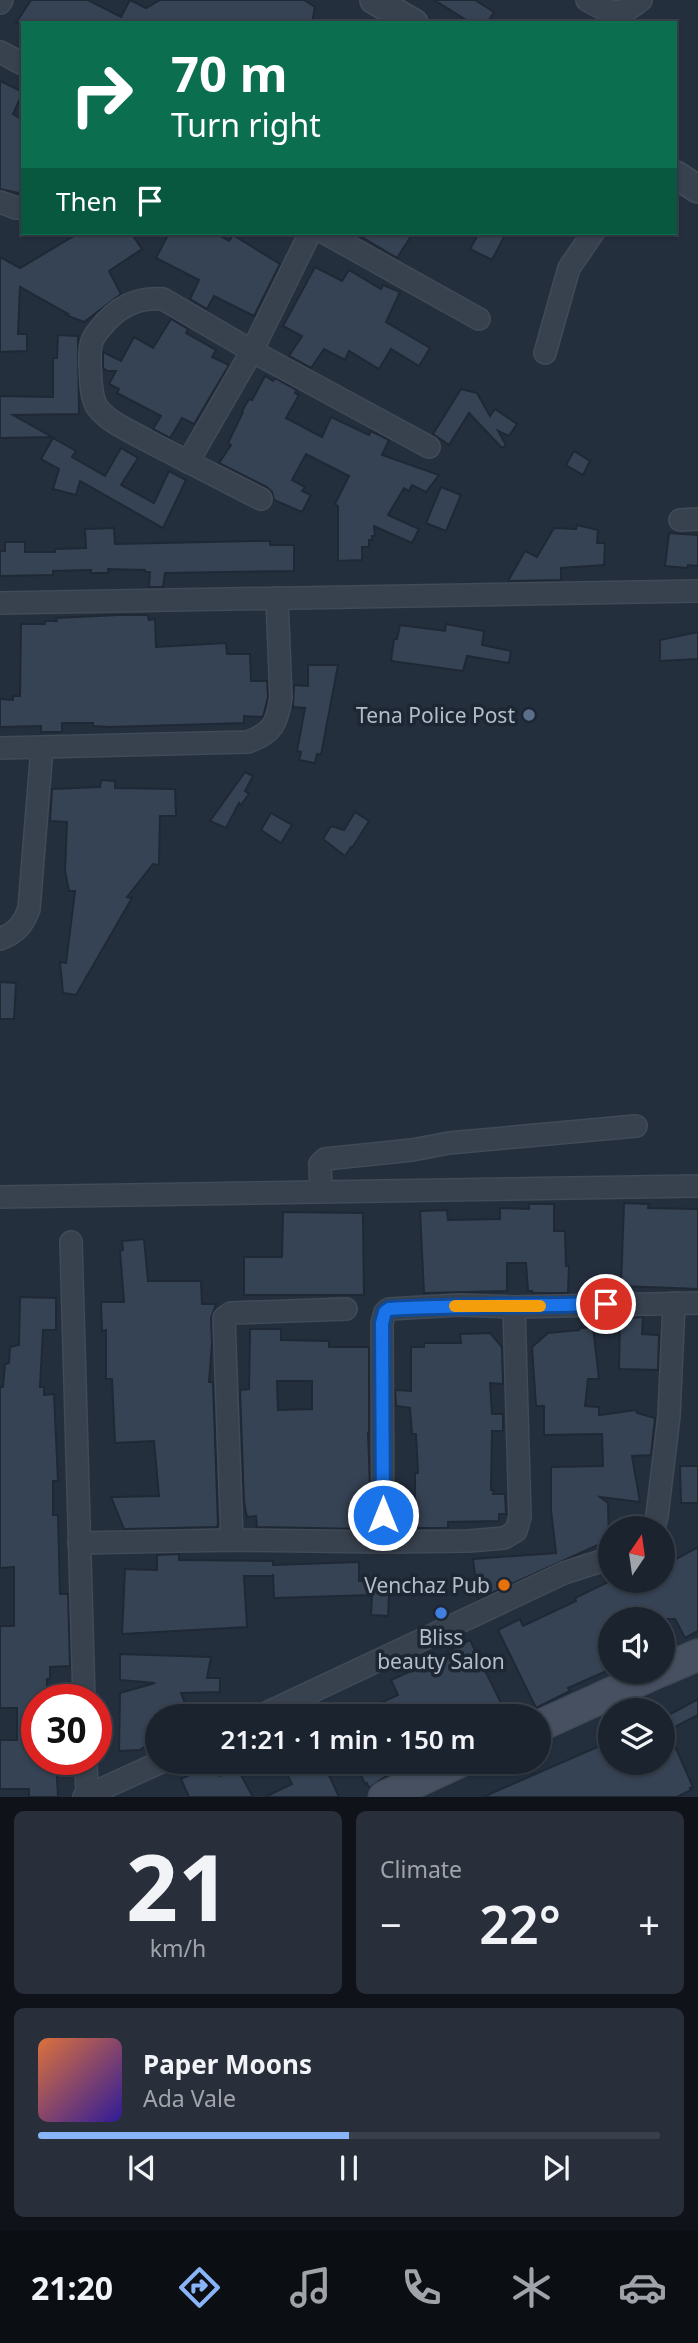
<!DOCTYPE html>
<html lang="en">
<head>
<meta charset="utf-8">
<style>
  body { margin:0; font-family:"Noto Sans",sans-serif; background:#282f3a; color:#f1f3f6; height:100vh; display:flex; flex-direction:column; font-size:26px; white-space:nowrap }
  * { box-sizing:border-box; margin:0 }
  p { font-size:23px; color:#a0a4aa }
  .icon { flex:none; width:38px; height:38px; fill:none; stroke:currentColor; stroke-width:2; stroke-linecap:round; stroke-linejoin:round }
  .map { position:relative; height:1797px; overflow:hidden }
  .drawer { display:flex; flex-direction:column; gap:14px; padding:14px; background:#0f1319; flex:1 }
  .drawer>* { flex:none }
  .hud { position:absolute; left:21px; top:21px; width:656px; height:214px; border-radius:0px; box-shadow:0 2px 5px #0004,0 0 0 2px #39404a; background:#0b6e4f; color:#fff; overflow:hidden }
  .needle { width:46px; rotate:13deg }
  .buttons { position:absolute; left:598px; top:1516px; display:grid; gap:14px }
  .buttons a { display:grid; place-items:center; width:77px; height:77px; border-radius:50%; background:#1b232e; box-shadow:0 2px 5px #0004,0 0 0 2px #39404a; font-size:35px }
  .speed { position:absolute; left:21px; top:1684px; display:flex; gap:14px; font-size:35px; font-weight:700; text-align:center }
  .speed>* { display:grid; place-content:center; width:91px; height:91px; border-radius:50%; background:#1b232e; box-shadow:0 2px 5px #0004,0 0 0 2px #39404a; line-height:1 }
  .speed .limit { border:10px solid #d22; background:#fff; color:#111 }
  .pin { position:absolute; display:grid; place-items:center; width:60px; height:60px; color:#fff; margin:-30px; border:4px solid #fff; border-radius:50%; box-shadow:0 2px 7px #0007 }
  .me { position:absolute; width:77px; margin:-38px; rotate:0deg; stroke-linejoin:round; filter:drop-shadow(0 0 5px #0008) }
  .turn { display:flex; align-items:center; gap:24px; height:147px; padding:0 35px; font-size:32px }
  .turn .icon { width:91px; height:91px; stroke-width:2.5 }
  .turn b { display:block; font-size:49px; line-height:60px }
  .then { display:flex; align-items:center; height:66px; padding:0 35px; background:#0003; gap:14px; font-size:26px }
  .big { font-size:52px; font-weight:600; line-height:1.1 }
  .drawer .widget { flex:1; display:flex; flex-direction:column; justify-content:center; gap:10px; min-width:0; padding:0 24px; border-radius:10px; background:#282f3a }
  .drawer .dial { align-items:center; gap:0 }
  .dial b { font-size:91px; line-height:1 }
  .song { display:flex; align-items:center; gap:21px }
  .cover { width:84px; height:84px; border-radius:10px; background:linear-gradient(135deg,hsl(20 70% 55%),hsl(250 70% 35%)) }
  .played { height:7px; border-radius:4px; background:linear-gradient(90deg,#8ab4f8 50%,#39404a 50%) }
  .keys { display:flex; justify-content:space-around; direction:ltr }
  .heat { display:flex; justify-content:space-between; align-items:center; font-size:38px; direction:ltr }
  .drawer .tiles { flex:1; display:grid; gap:14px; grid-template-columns:1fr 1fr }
  .widget:last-child { grid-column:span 2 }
  .trip { position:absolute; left:145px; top:1704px; width:406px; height:70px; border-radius:35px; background:#1b232e; box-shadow:0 2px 5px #0004,0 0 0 2px #39404a; font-weight:600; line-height:70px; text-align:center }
  .menu { display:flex; height:112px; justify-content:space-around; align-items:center; background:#0b0e12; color:#a0a4aa }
  .menu .icon { width:49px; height:49px }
  .menu .on { color:#8ab4f8 }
  .menu b { font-size:32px; color:#f1f3f6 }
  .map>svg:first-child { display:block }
  .building { fill:#364354; stroke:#1f2835; stroke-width:2; fill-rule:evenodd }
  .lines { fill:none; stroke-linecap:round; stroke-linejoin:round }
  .minor-casing { stroke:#414a57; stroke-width:24 }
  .tertiary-casing { stroke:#414a57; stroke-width:30 }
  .secondary-casing { stroke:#414a57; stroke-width:33 }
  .minor { stroke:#38414e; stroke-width:21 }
  .tertiary { stroke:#38414e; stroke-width:26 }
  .secondary { stroke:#465061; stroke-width:30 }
  .route-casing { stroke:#114b97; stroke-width:18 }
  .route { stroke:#1a73e8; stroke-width:12 }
  .slow { stroke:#f59e0b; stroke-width:12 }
  .service-dot { fill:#5c6f8a; stroke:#1d2633; stroke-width:2.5 }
  .food-dot { fill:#e8710a; stroke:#1d2633; stroke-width:2.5 }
  .shop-dot { fill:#3f7fe0; stroke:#1d2633; stroke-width:2.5 }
  .labels { text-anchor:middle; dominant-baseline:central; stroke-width:7; stroke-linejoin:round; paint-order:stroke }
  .poi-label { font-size:21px; fill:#b4bcc9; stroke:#1d2633; text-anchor:end }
</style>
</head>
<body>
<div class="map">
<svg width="698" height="1797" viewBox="0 0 698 1797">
  <rect width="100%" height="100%" fill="#242f3e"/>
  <g class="building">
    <polygon points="31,0 88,0 121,17 130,0 146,8 160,0 304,0 315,7 312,23 16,23"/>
    <polygon points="434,0 475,0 494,12 487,23 471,23"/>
    <polygon points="0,81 23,92 13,114 23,120 23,194 0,189"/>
    <polygon points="79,233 131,233 142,249 109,271 121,294 84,322 66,315 68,314 20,287 18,334 27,334 27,351 0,352 0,257 20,268"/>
    <polygon points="169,233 215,233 229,241 233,235 280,264 254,316 214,296 207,309 190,299 199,280 156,258"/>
    <polygon points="355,233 413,233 397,258"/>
    <polygon points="479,233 506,233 492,260 470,249"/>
    <polygon points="315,267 342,281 349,270 381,289 383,285 400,292 386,322 430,348 419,366 391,349 379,369 349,351 345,360 324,349 311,368 289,356 302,336 283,326"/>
    <polygon points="171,319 188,329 186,333 216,350 212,357 229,365 194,424 182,418 170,438 153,429 161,416 117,393 119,389 109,384 116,371 107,371 103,368 103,352 121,361 134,337 153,348"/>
    <polygon points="58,335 78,336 79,414 13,415 52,437 0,438 0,396 53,397 53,358 57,358"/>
    <polygon points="265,376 273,381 275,378 297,390 295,393 299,395 286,418 322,437 331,417 369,435 371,431 389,440 382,455 439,475 426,492 412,485 409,491 404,488 388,515 419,529 412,543 374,526 375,536 372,536 372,540 369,540 369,547 362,547 362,560 338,561 338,506 335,504 349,476 306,454 292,480 305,487 302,491 311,495 302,512 274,500 272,492 267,487 219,463 231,445 228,443 243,412 242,411 249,399 252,400"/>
    <polygon points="461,389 477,393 490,416 495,409 517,424 509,436 498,431 506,445 502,448 469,413 449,445 433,434"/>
    <polygon points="53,438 76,451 72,457 105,476 121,448 138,458 121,485 154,503 169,471 186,480 163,528 80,481 76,495 53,489 59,469 41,459"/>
    <polygon points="574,451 590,461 583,475 566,465"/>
    <polygon points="441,487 461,495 446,531 426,523"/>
    <polygon points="577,525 598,530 597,543 605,543 604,565 561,568 561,580 508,581 525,551 537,557 554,528 576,529"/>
    <polygon points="114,528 115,544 253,541 270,541 270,545 294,545 294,571 165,573 163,587 149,587 150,572 145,572 145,570 108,569 108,573 91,573 91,570 53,571 53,575 0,576 0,551 5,551 5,542 25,542 25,552 55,552 55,549 86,548 85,529"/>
    <polygon points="669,533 698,535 698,566 688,565 687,568 665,566"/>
    <polygon points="118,615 148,615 149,620 155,619 156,647 226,643 227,654 250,654 251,681 267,681 268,697 263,717 244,716 244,723 110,727 93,726 93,723 62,723 62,732 41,732 41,726 0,727 0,699 13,700 13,696 20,696 21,624 45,624 45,621 57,621 56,618"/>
    <polygon points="446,624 484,631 482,645 511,651 509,663 467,656 463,671 391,661 394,639 397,639 400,625 445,631"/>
    <polygon points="698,632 698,659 660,661 660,640"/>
    <polygon points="308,665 338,665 321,755 317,754 315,763 299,760 301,752 297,751 305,708 293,707 294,685 308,686"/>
    <polygon points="245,772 253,776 245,791 249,794 241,805 239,803 226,828 210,821"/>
    <polygon points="101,780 115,781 115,788 175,789 176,816 160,816 159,865 153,864 127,897 132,898 76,995 63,993 60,962 66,963 75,891 69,891 65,871 67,822 50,821 52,789 100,787"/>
    <polygon points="355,812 369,821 352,848 351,847 345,856 323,839 331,826 344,830"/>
    <polygon points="271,813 292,825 281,843 261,830"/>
    <polygon points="0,982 16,983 14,1019 0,1019"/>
    <polygon points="624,1203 649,1204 648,1208 698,1209 698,1289 621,1286"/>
    <polygon points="529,1204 554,1204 554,1231 565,1231 566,1266 569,1266 568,1293 532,1293 532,1291 528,1291 526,1263 507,1263 507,1291 424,1293 420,1211 447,1210 448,1220 500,1219 500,1208 529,1209"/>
    <polygon points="283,1212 363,1213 364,1295 244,1295 244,1257 282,1257"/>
    <polygon points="144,1239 148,1281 201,1281 202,1304 216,1304 211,1318 212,1344 209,1382 213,1382 218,1525 216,1527 124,1529 111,1497 159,1496 154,1441 115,1443 112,1379 106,1379 106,1330 102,1331 101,1302 124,1302 120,1251 123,1250 122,1241"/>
    <polygon points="20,1297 56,1298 56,1330 43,1330 40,1387 44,1387 44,1395 54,1394 58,1481 53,1481 53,1515 58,1515 60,1594 68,1594 70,1666 50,1667 50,1679 47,1679 47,1699 37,1699 37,1759 56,1759 58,1797 29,1797 29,1789 0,1789 0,1740 17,1740 17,1708 0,1708 0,1626 14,1626 14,1567 0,1568 0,1387 3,1387 5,1364 9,1363 10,1347 19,1345"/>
    <polygon points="643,1317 642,1334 659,1335 658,1370 619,1369 620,1318"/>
    <polygon points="593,1327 599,1379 588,1379 585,1406 599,1407 599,1415 636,1410 637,1413 655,1418 651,1455 632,1456 640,1502 600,1497 608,1503 609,1540 478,1599 473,1559 556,1553 551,1510 551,1467 603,1466 602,1434 544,1435 544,1406 536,1406 532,1347 548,1333 579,1330 579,1328"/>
    <path d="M250 1329H281V1340L329 1341V1347H369V1433H368L370 1488H365L367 1529 257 1527 256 1516 247 1517 244 1502 240 1390 249 1389ZM277 1381H312V1409L278 1410Z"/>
    <polygon points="490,1333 502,1347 503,1384 490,1383 492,1414 503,1414 503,1431 492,1431 491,1490 494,1490 493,1494 505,1494 506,1514 499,1514 499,1521 448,1522 448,1528 416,1528 416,1516 398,1519 396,1508 396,1498 415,1497 415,1473 418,1473 416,1434 412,1434 410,1408 396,1406 395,1390 411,1391 411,1347 424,1347 424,1343 461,1343 460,1334"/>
    <polygon points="680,1466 698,1466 698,1503 681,1503"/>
    <polygon points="698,1547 698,1631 685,1638 675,1619 611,1619 611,1669 568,1688 570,1691 536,1708 498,1630 520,1619 523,1626 576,1601 575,1598 612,1580 663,1580 663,1566"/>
    <polygon points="179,1554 179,1560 273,1561 273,1565 359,1562 359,1581 406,1582 407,1594 389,1595 388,1616 371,1615 372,1595 274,1598 273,1574 273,1576 244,1576 247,1627 122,1634 125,1569 157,1570 157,1555"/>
    <polygon points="470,1640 508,1717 349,1717 398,1695 391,1680 449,1654 448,1651"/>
    <polygon points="120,1654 211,1657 207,1678 220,1678 220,1692 181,1693 190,1717 158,1717 158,1736 140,1750 119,1751 120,1693 155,1683 120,1680"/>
    <polygon points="698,1699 698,1715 669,1730 663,1718"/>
    <polygon points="663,1719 693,1787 690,1788 691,1790 677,1797 483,1797 611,1741 611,1762 663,1762"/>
    <polygon points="281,1762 323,1762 339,1797 265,1797 292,1784"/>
    <polygon points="355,1762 416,1762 386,1776 369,1788 367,1783 365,1784"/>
    <polygon points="214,1763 220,1776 237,1768 253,1797 189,1797 181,1779"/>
  </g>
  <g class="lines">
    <defs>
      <g id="minor">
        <path d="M587 0C610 13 619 19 641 0"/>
        <polyline points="0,3 2,0"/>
        <polyline points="0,52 23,64"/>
        <polyline points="0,202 16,208 23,207"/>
        <polyline points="325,233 479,319"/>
        <polyline points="545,353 569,268 593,233"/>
        <polyline points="188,462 252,351 310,233"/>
        <path d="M261 499C222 479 184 460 146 440 130 431 108 422 97 407 90 395 91 378 90 365 90 351 89 341 99 330 116 308 135 297 163 299L252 351 429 447"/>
        <polyline points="680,520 698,519"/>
        <polyline points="0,603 698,591"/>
        <path d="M0 748 248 742C273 733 277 723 281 698L277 598"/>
        <path d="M0 939C16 933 23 925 29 909L42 748"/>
        <polyline points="321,1192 320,1164 325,1159 412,1150 449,1143 636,1126"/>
        <polyline points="0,1197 698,1186"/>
        <polyline points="71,1242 84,1699"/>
        <polyline points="654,1528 657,1516 669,1416 674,1303"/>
        <polyline points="232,1540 224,1318 231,1313 346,1309"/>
        <polyline points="383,1542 382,1323 385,1312 389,1309 459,1305 514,1307 698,1303"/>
        <polyline points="79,1543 232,1540 383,1542 469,1541 504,1538 516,1531 520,1517 514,1307"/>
        <polyline points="258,1717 564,1573 611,1558"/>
        <polyline points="86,1759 87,1797"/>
        <polyline points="84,1797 161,1762"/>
      </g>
      <g id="tertiary">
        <polyline points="374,0 414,23"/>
        <polyline points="676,175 698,189"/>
      </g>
      <g id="secondary">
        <polyline points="663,1670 698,1655"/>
        <polyline points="539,1726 660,1671"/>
        <polyline points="384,1797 459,1762"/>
      </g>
    </defs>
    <use href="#minor" class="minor-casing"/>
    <use href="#tertiary" class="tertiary-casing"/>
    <use href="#secondary" class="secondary-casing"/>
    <use href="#minor" class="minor"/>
    <use href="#tertiary" class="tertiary"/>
    <use href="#secondary" class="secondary"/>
  </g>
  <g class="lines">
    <defs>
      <path id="route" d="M383 1515 382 1323 385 1312 389 1309C461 1305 534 1306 606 1304"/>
    </defs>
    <use href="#route" class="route-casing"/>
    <use href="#route" class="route"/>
    <polyline class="slow" points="455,1306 540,1306"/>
  </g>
  <circle class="service-dot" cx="529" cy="715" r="7"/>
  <circle class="food-dot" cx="504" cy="1585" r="7"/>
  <circle class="shop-dot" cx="441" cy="1613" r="7"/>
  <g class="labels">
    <g class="poi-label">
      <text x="515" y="715">Tena Police Post</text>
      <text x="490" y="1585">Venchaz Pub</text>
      <text x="441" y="1637" text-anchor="middle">Bliss<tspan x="441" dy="24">beauty Salon</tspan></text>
    </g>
  </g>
</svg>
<div class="buttons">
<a><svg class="needle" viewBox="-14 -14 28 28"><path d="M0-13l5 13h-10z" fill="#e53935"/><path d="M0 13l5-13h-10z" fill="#a0a4aa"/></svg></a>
<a><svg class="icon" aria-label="sound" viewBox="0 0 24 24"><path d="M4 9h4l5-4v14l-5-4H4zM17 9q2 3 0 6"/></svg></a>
<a><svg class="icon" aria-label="layers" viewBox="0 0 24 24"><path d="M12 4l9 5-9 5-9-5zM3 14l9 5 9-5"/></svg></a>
</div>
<div class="speed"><div class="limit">30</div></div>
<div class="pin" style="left:606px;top:1304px;background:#d93025"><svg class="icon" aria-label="arrive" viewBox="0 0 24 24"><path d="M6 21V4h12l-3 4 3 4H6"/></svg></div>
<svg class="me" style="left:383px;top:1515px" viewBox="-20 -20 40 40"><circle r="17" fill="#1a73e8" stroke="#fff" stroke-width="3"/><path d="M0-11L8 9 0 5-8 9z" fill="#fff"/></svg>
<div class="trip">21:21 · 1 min · 150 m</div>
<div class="hud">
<div class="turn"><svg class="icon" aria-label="right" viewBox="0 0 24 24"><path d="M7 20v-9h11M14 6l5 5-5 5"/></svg><div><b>70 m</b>Turn right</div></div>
<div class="then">Then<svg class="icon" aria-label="arrive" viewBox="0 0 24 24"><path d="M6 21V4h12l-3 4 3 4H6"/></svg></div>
</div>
</div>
<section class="drawer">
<div class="tiles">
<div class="widget dial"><b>21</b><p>km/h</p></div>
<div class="widget"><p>Climate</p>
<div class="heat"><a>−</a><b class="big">22°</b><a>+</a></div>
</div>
<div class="widget">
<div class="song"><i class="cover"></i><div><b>Paper Moons</b><p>Ada Vale</p></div></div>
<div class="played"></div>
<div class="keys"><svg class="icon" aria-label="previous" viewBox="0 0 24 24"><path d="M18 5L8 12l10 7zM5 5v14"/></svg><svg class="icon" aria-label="pause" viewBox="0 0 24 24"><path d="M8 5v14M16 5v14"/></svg><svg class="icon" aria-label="next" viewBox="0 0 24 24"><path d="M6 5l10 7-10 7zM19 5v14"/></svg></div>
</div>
</div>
</section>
<nav class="menu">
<b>21:20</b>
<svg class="icon on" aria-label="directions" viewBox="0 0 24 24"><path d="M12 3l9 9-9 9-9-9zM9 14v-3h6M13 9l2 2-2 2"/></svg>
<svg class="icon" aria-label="music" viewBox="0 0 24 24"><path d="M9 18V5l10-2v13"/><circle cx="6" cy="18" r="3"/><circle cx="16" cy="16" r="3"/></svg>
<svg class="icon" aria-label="phone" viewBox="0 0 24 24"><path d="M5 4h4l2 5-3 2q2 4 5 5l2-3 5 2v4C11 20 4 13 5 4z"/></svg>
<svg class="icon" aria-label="climate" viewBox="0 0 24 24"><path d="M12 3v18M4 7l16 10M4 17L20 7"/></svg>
<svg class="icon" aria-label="car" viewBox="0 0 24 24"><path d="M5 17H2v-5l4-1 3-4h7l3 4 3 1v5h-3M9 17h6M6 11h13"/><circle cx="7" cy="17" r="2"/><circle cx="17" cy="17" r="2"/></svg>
</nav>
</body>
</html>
